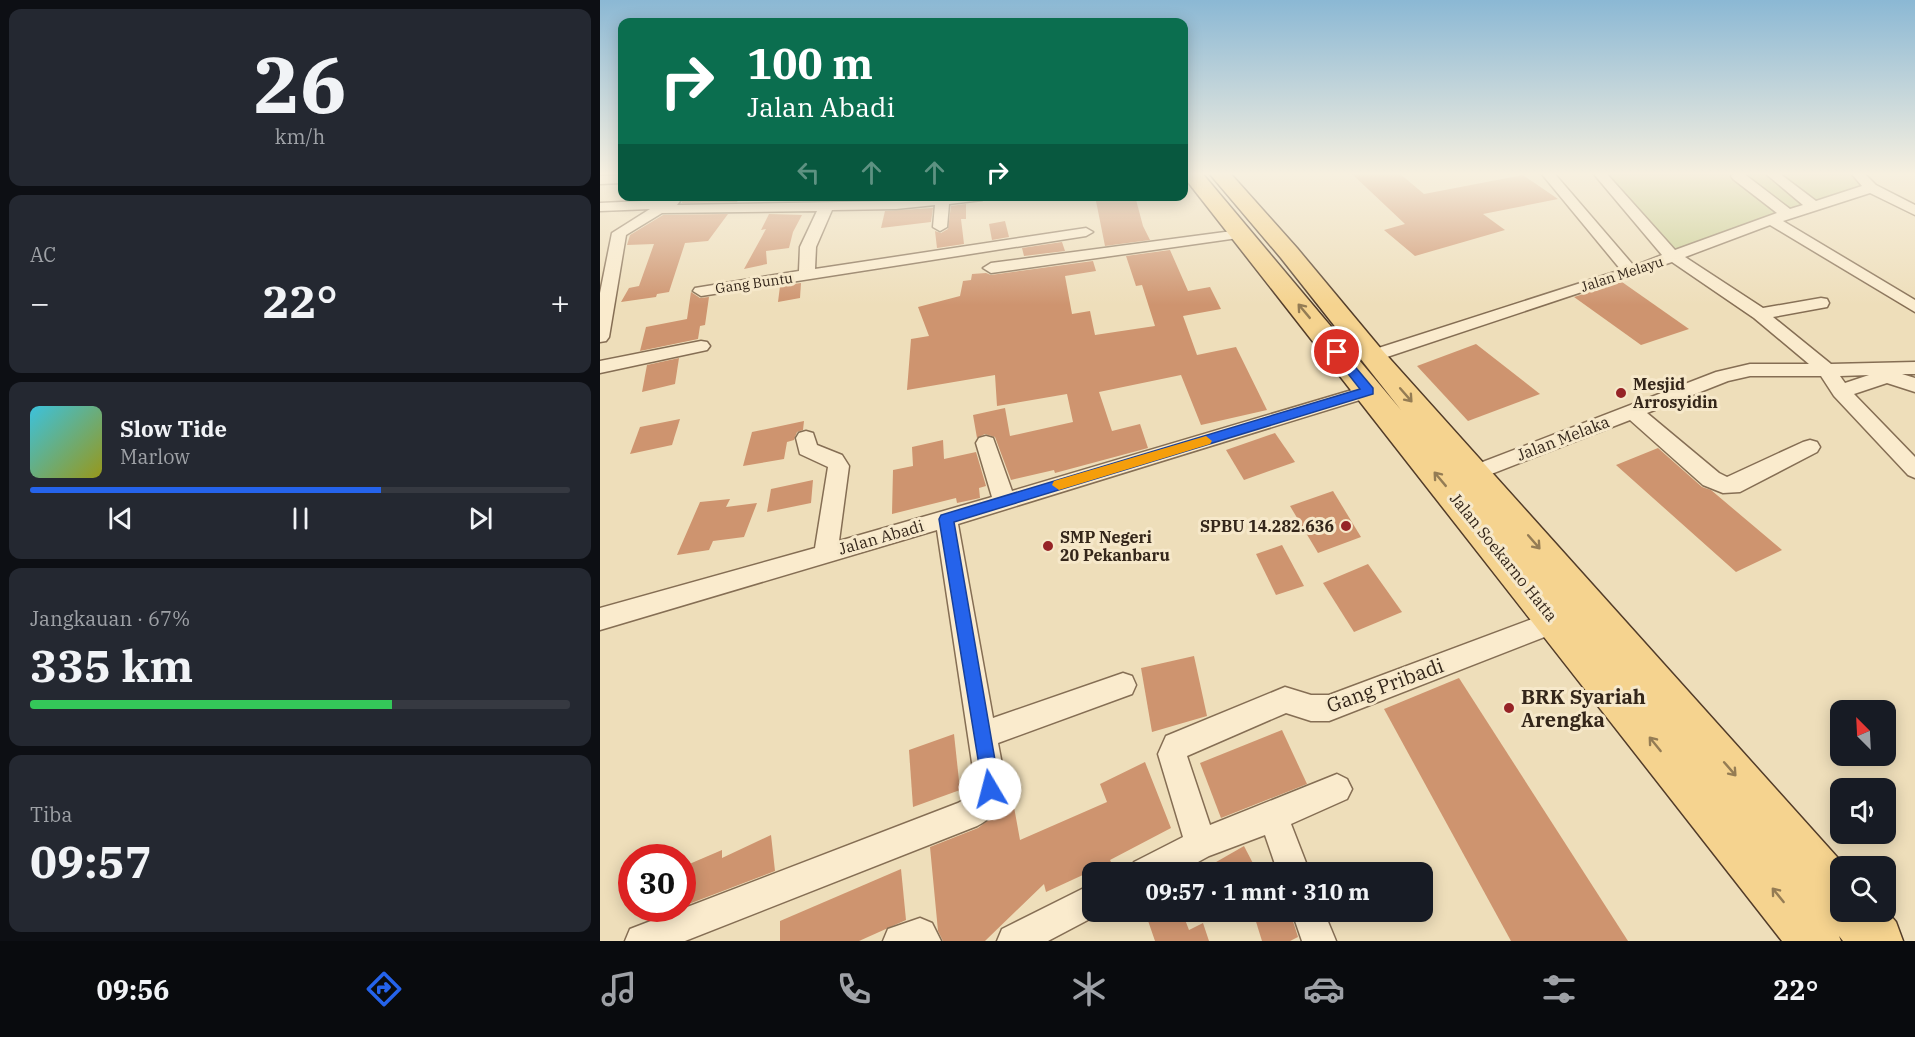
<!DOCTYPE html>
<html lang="id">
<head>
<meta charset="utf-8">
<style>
  body { margin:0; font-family:"IBM Plex Serif",serif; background:#242831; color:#f1f3f6; height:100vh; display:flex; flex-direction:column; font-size:22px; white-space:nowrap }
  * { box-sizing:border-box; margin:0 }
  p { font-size:20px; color:#9ea1a6 }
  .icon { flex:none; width:33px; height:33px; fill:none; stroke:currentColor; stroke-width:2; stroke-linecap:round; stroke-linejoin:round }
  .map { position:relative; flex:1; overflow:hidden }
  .side { display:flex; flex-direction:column; gap:9px; padding:9px; background:#0d0f14; width:600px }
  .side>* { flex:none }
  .banner { position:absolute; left:18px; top:18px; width:570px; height:183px; border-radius:12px; box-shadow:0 3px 15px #0003; background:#0b6e4f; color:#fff; overflow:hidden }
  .needle { width:39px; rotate:336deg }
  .tools { position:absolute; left:1230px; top:700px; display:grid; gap:12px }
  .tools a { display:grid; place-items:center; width:66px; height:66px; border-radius:12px; background:#171b24; box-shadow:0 3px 15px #0003; font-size:30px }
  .speed { position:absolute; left:18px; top:844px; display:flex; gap:12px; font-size:30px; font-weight:700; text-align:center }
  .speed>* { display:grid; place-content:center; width:78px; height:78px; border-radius:50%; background:#171b24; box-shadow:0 3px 15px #0003; line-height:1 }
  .speed .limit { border:9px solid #d22; background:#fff; color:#111 }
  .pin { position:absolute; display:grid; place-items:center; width:51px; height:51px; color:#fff; margin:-26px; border:3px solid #fff; border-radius:50%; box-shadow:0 2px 6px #0007 }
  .me { position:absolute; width:66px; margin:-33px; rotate:352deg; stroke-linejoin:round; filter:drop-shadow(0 0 4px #0008) }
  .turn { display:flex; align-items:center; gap:21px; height:126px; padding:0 30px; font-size:27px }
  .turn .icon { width:78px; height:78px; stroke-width:2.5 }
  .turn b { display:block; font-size:42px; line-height:51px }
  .lanes { display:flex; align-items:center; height:57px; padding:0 30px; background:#0003; justify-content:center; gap:30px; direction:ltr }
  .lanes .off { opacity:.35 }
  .big { font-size:45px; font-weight:800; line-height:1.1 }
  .side .card { flex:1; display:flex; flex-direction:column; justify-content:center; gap:9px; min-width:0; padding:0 21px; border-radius:12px; background:#242831 }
  .side .dial { align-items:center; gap:0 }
  .dial b { font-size:78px; line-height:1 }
  .song { display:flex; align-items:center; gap:18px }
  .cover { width:72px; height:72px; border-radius:9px; background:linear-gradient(135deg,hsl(190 70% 55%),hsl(60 70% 35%)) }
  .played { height:6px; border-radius:3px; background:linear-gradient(90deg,#2563eb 65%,#363941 65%) }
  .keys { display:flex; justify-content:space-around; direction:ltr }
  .heat { display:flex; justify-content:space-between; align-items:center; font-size:33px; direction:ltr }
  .charge { height:9px; border-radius:4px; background:linear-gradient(90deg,#34c759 67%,#363941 0) }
  .trip { position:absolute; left:482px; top:862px; width:351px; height:60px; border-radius:12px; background:#171b24; box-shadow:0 3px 15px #0003; font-weight:800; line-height:60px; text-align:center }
  .tabs { display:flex; height:96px; justify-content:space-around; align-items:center; background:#090b0e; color:#9ea1a6 }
  .tabs .icon { width:42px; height:42px }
  .tabs .selected { color:#2563eb }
  .tabs b { font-size:27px; color:#f1f3f6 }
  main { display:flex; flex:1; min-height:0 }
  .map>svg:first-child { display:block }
  .green { fill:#c6cc8f }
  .building { fill:#ce946f }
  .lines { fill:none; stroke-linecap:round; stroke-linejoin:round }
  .minor-casing { stroke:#856e54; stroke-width:3 }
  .primary-casing { stroke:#523c29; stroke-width:3 }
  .minor { fill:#faebcd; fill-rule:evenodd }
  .primary { fill:#f5d38f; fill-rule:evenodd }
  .oneway { stroke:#947c54 }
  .route { fill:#2563eb; stroke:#184099; stroke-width:1.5 }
  .slow { fill:#f59e0b }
  .poi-dot { fill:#962326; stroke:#f6e8ca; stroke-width:2 }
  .labels { text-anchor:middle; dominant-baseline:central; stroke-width:6; stroke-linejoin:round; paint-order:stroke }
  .far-street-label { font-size:14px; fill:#34261a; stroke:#f6e8ca }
  .poi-label { font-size:16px; font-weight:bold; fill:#34261a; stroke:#f6e8ca; text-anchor:start }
  .street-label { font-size:16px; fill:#34261a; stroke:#f6e8ca }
  .near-street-label { font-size:20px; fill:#34261a; stroke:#f6e8ca }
  .near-poi-label { font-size:20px; font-weight:bold; fill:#34261a; stroke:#f6e8ca; text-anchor:start }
</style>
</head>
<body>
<main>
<section class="side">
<div class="card dial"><b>26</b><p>km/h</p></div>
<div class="card"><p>AC</p>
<div class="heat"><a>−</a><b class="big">22°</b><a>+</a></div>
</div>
<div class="card">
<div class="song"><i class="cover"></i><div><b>Slow Tide</b><p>Marlow</p></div></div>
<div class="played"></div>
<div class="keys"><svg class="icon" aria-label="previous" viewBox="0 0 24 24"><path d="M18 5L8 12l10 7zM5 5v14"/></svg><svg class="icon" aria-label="pause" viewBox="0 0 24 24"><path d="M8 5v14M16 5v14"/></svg><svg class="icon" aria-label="next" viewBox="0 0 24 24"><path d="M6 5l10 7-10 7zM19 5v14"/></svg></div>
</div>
<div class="card"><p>Jangkauan · 67%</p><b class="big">335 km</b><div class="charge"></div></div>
<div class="card"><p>Tiba</p><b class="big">09:57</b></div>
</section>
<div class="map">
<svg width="1315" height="941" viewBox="0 0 1315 941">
  <rect width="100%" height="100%" fill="#eedeba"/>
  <polygon class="green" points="996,173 1255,173 1267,186 1070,256 1053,245"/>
  <g class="building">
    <polygon points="751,173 799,173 824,194 923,175 958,199 883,214 905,230 815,256 784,230 805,224"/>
    <polygon points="77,196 141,196 137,202 82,203 81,199"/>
    <polygon points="495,196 535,196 543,226 550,240 505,246"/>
    <polygon points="366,204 366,219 361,219 364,244 337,248 335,231 341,233 348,229 351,206"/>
    <polygon points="333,208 331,222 281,228 285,211"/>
    <polygon points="128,214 108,241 85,243 69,292 57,294 56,297 21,302 29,288 39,286 54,244 27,245 30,235 63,215"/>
    <polygon points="169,214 202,215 193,232 189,248 166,251 167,264 144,269 166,229 161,230"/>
    <polygon points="405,221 409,237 392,240 389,224"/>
    <polygon points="462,242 465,251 424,256 422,248"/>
    <polygon points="570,250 588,291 610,287 621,309 583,316 597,355 636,347 667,410 601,425 581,375 499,392 512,431 540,424 548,448 455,473 454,470 411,480 395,437 385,434 377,438 373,415 405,408 410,436 473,422 467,394 397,406 395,375 307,390 311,339 329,336 318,307 360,296 363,281 371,280 372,274 386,273 391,275 493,261 496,271 465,276 472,314 490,311 495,335 555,326 542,285 536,286 526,256"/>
    <polygon points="1022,282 1089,329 1041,345 974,297"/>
    <polygon points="201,283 200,298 178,302 180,286"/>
    <polygon points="91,292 100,298 109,297 105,325 100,326 98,339 40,351 46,327 87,319"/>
    <polygon points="876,344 940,394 868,421 817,366"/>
    <polygon points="79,358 75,384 42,392 47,365"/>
    <polygon points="80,419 72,445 30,454 40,427"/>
    <polygon points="204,421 203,430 197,432 194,440 187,442 184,459 143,466 152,432"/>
    <polygon points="675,433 695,462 644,480 626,450"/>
    <polygon points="343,440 344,459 376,452 386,486 379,488 380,498 357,503 356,498 292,514 293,470 313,466 312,447"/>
    <polygon points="1058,448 1102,487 1111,490 1182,550 1136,572 1016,465"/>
    <polygon points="213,480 211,503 167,512 171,489"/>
    <polygon points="733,491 761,537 718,553 690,506"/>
    <polygon points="130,499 126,507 157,503 144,537 113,541 109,550 77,555 100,502"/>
    <polygon points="682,545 704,586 676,595 656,554"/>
    <polygon points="768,564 802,612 754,632 723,583"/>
    <polygon points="594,656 607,716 552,732 541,668"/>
    <polygon points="859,678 1028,941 911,941 784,709"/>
    <polygon points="682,730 707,784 621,818 600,763"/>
    <polygon points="354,734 360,790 313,807 309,750"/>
    <polygon points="545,762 571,828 510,860 511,862 446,892 444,884 385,941 343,941 338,931 330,847 378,828 396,814 414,807 420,840 507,802 500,784"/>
    <polygon points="171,835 175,871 86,905 87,865 122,850 122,858"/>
    <polygon points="644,846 658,873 597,873"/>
    <polygon points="301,869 306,920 259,941 180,941 180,921"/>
    <polygon points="545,912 582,912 589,930 603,923 609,941 555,941"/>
    <polygon points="653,912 690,912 698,937 690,941 662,941"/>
  </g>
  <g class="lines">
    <defs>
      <g id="minor">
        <path d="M941 173H954L1034 266 1062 255 993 173H1006L1075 250 1177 213 1133 179 1131 176 1134 173H1143L1190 209 1203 205 1165 173H1179L1216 201 1262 186 1251 173H1264L1276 185 1315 205V215L1270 193 1183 221 1315 300V312L1170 225 1085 257 1163 308 1221 298 1227 299 1229 303 1227 307 1173 317 1231 364 1315 362V374H1302L1315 378V392L1287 383 1254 394 1315 457V478L1308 475 1234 396 1221 376H1150L1128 381 1047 413 1119 473 1127 477 1203 442 1210 440 1217 442 1220 447 1217 452 1140 492 1123 493 1103 485 1030 420 881 478 874 481 867 478 863 473 867 468 1116 372 1150 364H1209L1154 318 1072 262 778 360H766L763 356 766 352 1021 270ZM1269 375 1245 383 1240 376Z"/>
        <polygon points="22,175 22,183 0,184 0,176"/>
        <polygon points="338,196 388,196 382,200 349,204 347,227 340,231 333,227 335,205 296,209 232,210 216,247 215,269 486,228 493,232 486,236 101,296 93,291 95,288 199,271 200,247 217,211 62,213 26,235 9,337 6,341 0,342 0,293 12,233 50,209 0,211 0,203 64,200 73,197 80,201 77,205 296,201"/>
        <polygon points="640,230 645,231 647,234 645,237 391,273 383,268 391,263"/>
        <polygon points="101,341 107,342 110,346 107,350 0,373 0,361"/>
        <path d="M769 385 776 387 778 391 776 395 358 524 393 718 523 673 532 676 536 685 532 694 398 743C404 778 415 806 377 826L85 941H25L30 929 358 803 367 798 376 789 337 530 0 630V608L215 548 228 467 200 454 196 438 199 433 206 431 213 433 217 445 242 455 249 466 239 541 392 497 376 443 379 438 386 436 393 438 412 491Z"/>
        <polygon points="956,610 965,613 969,621 965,629 729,721 711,721 686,713 587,756 610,825 737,774 747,779 752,789 747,799 691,824 710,873 678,873 665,835 609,856 578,873 529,873 534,862 583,837 558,754 566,736 685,687 711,695 729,695"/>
        <polygon points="492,884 492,912 503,912 448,941 397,941 402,929"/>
        <polygon points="692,912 724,912 736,941 702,941"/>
        <polygon points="320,918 332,923 341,941 283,941 288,929"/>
      </g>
      <polygon id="primary" points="584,173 602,173 801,410 681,258 609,173 630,173 697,248 782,350 1246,867 1240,867 1240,912 1286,910 1296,922 1303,941 1243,941 1239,936 1241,941 1182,941 584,177"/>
    </defs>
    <use href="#minor" class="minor-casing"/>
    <use href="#primary" class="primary-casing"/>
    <use href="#minor" class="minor"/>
    <use href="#primary" class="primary"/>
  </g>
  <defs><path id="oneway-shaft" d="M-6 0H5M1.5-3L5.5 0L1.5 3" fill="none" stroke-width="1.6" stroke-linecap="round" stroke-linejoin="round" transform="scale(1.5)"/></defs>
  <g class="oneway">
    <use href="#oneway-shaft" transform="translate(704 311) rotate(-130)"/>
    <use href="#oneway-shaft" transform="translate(806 395) rotate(49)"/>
    <use href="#oneway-shaft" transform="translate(840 479) rotate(-130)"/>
    <use href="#oneway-shaft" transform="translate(934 542) rotate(49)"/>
    <use href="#oneway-shaft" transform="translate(1055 744) rotate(-129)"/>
    <use href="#oneway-shaft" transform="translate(1130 769) rotate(49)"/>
    <use href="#oneway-shaft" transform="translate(1178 895) rotate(-129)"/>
  </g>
  <linearGradient id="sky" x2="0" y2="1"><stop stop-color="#8bb8d4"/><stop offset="0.57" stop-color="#f7f0e0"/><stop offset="1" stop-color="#f7f0e0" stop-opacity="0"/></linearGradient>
  <rect width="1315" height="305" fill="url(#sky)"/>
  <polygon class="route" points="737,349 741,350 773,388 773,394 354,522 400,789 397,796 390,798 384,796 339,519 341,515 760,389 731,352"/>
  <polygon class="slow" points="606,436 612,441 610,444 459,490 452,485 454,481"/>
  <g class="poi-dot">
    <circle cx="1021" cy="393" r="6"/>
    <circle cx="746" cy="526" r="6"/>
    <circle cx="448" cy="546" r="6"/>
    <circle cx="909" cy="708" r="6"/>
  </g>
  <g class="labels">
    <g class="far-street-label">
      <text transform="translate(1022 274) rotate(-18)">Jalan Melayu</text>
      <text transform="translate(154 283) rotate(-8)">Gang Buntu</text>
    </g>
    <g class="poi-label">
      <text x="1033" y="384">Mesjid<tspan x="1033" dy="18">Arrosyidin</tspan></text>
      <text x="734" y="526" text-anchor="end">SPBU 14.282.636</text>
      <text x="460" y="537">SMP Negeri<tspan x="460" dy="18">20 Pekanbaru</tspan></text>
    </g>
    <g class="street-label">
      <text transform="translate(963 438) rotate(-21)">Jalan Melaka</text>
      <text transform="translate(281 537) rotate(-16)">Jalan Abadi</text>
      <text transform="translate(904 557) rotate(51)">Jalan Soekarno Hatta</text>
    </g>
    <g class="near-street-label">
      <text transform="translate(785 685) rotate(-20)">Gang Pribadi</text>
    </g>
    <g class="near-poi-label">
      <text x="921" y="696">BRK Syariah<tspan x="921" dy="23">Arengka</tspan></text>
    </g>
  </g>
</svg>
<div class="tools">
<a><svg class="needle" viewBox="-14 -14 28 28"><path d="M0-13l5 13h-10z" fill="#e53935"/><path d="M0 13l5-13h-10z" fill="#9ea1a6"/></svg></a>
<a><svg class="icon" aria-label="sound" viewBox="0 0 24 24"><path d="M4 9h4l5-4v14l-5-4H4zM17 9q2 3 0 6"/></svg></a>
<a><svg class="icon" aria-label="search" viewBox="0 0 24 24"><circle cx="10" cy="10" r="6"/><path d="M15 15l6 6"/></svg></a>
</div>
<div class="speed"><div class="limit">30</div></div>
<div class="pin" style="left:737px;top:352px;background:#d93025"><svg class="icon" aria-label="arrive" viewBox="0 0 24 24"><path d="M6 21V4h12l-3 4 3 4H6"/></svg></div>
<svg class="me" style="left:390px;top:789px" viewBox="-20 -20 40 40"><circle r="19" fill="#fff"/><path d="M0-13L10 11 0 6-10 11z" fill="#2563eb"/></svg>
<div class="trip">09:57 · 1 mnt · 310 m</div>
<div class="banner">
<div class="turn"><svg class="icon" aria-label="right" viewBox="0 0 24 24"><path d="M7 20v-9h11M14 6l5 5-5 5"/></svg><div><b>100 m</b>Jalan Abadi</div></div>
<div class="lanes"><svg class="icon off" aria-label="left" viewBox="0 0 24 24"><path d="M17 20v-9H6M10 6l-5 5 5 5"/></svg><svg class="icon off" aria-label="ahead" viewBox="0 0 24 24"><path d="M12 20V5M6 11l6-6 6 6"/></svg><svg class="icon off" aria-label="ahead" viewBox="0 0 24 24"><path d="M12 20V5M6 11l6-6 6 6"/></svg><svg class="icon" aria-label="right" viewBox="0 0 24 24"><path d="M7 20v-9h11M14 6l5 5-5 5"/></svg></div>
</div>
</div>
</main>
<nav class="tabs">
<b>09:56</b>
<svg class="icon selected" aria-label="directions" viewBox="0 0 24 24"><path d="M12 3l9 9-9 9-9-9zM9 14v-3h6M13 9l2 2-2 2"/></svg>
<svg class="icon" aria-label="music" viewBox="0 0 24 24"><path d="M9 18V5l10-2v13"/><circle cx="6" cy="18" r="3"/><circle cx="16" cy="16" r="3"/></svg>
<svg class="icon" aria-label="phone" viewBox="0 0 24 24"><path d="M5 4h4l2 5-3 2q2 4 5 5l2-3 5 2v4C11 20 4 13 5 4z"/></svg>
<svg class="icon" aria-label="climate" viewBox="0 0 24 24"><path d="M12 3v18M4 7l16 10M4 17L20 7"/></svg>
<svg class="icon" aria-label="car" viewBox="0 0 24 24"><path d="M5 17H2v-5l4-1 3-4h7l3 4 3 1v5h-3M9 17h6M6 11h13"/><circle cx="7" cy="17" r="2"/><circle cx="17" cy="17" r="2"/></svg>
<svg class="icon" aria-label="filters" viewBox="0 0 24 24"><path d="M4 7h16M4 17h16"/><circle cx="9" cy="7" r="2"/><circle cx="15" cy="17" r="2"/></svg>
<b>22°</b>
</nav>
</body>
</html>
